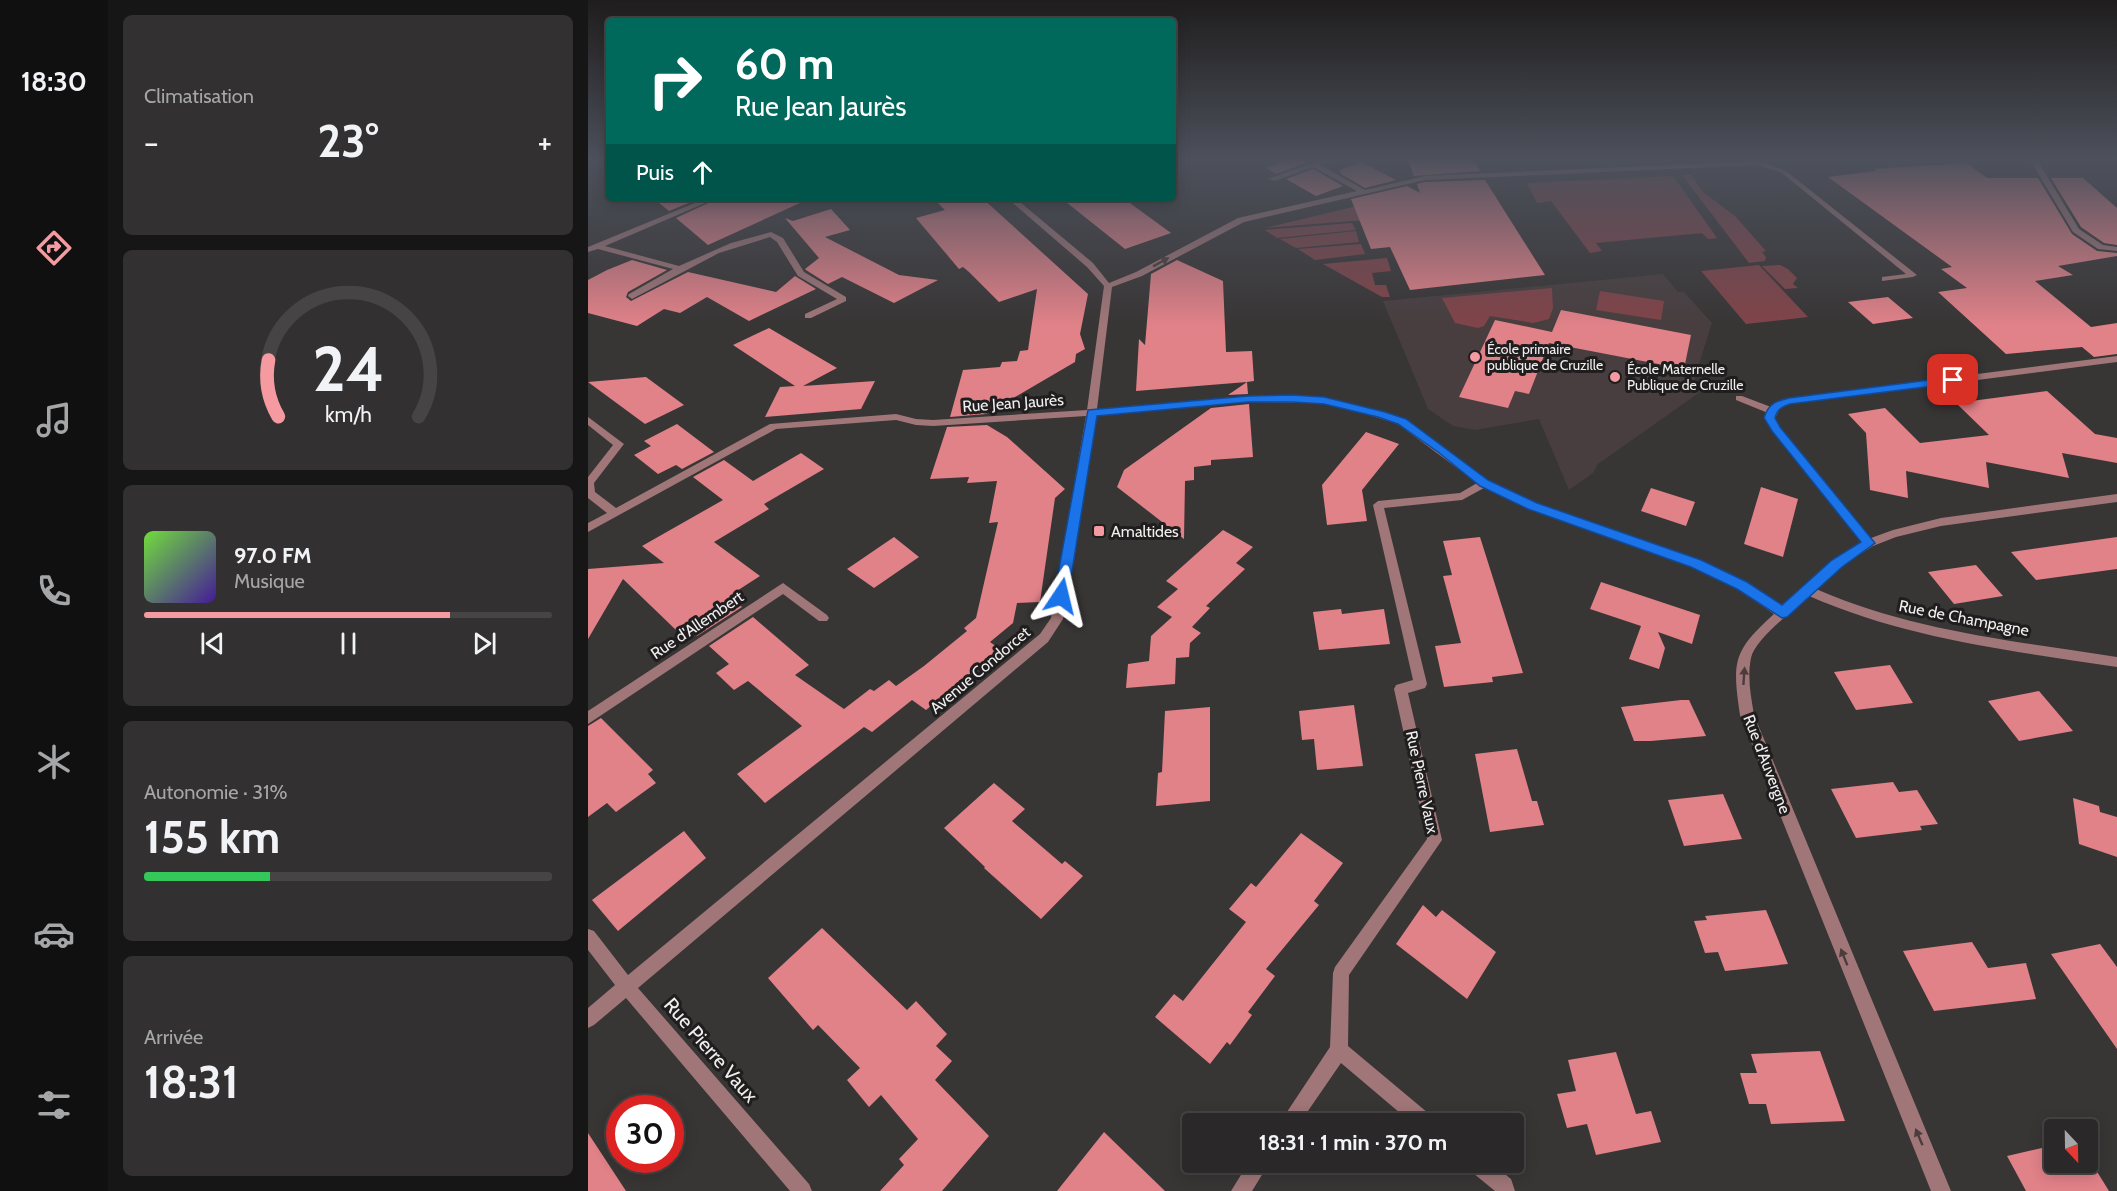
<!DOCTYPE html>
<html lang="fr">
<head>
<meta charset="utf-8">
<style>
  body { margin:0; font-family:Cabin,sans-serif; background:#323030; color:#f1f3f6; height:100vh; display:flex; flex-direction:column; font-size:22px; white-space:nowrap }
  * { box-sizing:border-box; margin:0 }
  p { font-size:20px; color:#a5a6a8 }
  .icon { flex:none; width:33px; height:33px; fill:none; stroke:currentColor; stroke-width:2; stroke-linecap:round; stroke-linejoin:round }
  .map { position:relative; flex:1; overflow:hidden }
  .details { display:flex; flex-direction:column; gap:15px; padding:15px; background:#171616; width:480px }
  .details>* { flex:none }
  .top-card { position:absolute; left:18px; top:18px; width:570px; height:183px; border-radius:6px; box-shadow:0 3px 15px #0003,0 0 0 2px #464445; background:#00695c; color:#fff; overflow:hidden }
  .needle { width:39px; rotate:158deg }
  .tools { position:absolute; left:1456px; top:1119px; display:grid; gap:12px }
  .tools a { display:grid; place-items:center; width:54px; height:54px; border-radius:6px; background:#2a2828; box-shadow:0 3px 15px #0003,0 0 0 2px #464445; font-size:30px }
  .speed { position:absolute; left:18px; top:1095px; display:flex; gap:12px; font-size:30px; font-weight:700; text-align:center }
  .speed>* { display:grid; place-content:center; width:78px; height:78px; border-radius:50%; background:#2a2828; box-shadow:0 3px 15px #0003,0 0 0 2px #464445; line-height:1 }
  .speed .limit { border:9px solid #d22; background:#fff; color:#111 }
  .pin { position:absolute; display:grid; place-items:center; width:51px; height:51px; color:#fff; margin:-26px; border-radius:12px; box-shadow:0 3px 9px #0006 }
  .me { position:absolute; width:66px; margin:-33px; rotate:10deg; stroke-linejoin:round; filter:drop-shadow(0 0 4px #0008) }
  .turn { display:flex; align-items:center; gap:21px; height:126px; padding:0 30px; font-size:27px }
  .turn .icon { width:78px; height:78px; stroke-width:2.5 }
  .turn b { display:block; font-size:42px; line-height:51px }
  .then { display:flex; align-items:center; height:57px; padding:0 30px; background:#0003; gap:12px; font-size:22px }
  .big { font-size:45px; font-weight:700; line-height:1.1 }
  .details .card { flex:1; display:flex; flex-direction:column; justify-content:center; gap:9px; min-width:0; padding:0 21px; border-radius:9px; background:#323030 }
  .details .dial { align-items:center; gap:0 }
  .dial svg { height:156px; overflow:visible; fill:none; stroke:#464445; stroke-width:7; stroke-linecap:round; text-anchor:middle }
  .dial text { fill:#f1f3f6; stroke:none }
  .song { display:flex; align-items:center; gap:18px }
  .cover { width:72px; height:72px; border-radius:9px; background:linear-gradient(135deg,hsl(100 70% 55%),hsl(260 70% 35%)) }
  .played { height:6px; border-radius:3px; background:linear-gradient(90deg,#f49aa0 75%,#464445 75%) }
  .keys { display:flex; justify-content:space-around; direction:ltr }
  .heat { display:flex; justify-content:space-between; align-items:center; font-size:33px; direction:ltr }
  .charge { height:9px; border-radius:4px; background:linear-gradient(90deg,#34c759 31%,#464445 0) }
  .trip { position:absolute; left:594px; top:1113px; width:342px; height:60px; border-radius:6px; background:#2a2828; box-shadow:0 3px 15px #0003,0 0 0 2px #464445; font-weight:700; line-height:60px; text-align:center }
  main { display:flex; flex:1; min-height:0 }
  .dock { display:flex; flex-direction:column; width:108px; justify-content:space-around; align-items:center; background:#111010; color:#a5a6a8 }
  .dock .icon { width:42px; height:42px }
  .dock .selected { color:#f49aa0 }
  .dock b { font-size:27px; color:#f1f3f6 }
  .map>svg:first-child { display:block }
  .built { fill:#483e3f }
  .green { fill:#804449 }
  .building { fill:#e18188 }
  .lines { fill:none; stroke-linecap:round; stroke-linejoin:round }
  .street { fill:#a07678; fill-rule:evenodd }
  .oneway { fill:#4c3c3d }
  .route { fill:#1a73e8; stroke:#114b97; stroke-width:1.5 }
  .poi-dot { fill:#f49aa0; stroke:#1f1d1d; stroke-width:2 }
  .labels { text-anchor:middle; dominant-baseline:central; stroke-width:6; stroke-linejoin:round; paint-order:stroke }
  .far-poi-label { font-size:14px; fill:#f0eeee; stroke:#1f1d1d; text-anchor:start }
  .street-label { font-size:16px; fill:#f0eeee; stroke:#1f1d1d }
  .poi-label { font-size:16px; fill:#f0eeee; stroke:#1f1d1d; text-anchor:start }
  .near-street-label { font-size:20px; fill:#f0eeee; stroke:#1f1d1d }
</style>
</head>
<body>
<main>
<nav class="dock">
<b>18:30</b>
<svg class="icon selected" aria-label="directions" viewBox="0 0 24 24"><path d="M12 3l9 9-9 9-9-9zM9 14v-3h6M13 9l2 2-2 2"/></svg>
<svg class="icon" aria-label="music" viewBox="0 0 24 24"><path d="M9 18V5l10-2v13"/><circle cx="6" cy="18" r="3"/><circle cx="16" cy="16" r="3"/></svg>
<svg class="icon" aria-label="phone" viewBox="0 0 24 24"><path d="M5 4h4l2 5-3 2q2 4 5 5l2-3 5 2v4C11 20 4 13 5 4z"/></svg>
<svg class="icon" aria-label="climate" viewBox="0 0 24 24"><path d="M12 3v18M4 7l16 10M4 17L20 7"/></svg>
<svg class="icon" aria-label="car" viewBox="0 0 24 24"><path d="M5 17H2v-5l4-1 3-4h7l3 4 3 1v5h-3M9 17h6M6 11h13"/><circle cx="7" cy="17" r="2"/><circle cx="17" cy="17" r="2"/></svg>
<svg class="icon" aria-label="filters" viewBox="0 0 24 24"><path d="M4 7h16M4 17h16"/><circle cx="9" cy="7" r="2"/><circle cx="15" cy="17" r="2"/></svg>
</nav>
<section class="details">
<div class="card"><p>Climatisation</p>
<div class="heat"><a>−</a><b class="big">23°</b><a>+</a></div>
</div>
<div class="card dial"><svg viewBox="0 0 100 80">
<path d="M14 69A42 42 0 1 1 86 69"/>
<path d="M14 69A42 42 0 0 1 9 40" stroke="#f49aa0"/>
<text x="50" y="56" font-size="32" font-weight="700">24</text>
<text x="50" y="72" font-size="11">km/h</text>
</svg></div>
<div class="card">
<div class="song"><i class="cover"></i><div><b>97.0 FM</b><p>Musique</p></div></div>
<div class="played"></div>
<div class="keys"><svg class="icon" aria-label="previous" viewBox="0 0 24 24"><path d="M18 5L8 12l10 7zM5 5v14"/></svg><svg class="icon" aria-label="pause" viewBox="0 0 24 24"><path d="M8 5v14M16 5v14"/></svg><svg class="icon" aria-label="next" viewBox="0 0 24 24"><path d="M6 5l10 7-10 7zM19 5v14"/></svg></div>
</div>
<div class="card"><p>Autonomie · 31%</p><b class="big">155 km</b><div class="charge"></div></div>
<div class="card"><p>Arrivée</p><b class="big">18:31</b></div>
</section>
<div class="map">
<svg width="1529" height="1191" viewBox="0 0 1529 1191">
  <rect width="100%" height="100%" fill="#383535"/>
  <polygon class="built" points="1075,274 1090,292 1096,292 1124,323 1105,383 1115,390 1010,464 1005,473 981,490 951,419 887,430 865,426 840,409 795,301"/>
  <g class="green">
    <polygon points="1094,175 1103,175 1116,193 1147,216 1178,251 1174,252 1178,257 1177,261 1161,263"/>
    <polygon points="1085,176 1129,238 1120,239 1114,233 1008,243 1014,251 1002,253 963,201 949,203 939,183"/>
    <polygon points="900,186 909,198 873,201 803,218 677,228 845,188"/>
    <polygon points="764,223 768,230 689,238 677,230"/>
    <polygon points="768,231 771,242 708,248 692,239"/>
    <polygon points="773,244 777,254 727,260 710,249"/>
    <polygon points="799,258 803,271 784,273 787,285 798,285 802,297 794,297 735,264"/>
    <polygon points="1171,265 1220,317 1158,324 1113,271"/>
    <polygon points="1192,265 1200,269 1209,278 1205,284 1210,288 1197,289 1174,266"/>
    <polygon points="964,288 965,308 961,319 945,323 902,316 896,326 890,328 867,323 854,298"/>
    <polygon points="1012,291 1076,301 1073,320 1008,310"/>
  </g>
  <g class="building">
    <polygon points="707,158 724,161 688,174 678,168"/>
    <polygon points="820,158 884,158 892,171 826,176"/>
    <polygon points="774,162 783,167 808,180 777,188 753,174 752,170"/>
    <polygon points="1379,163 1399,178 1450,178 1484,234 1509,251 1529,253 1529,256 1470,266 1485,275 1447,281 1503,327 1529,323 1529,354 1506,357 1494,347 1418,354 1350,292 1379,288 1353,269 1364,267 1240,177 1288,171 1286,169"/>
    <polygon points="725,169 755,186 728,196 698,179"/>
    <polygon points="1463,178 1495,178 1529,208 1529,245 1516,243 1493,227"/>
    <polygon points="897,180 957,275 822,290 802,247 783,249 763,199 819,186 832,193 829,184 837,182"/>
    <polygon points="65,198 113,198 81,211"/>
    <polygon points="131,198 223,198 120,245 88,218"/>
    <polygon points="345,198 394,198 500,294 492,334 497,349 488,354 487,362 398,414 362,417 375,370 412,367 414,362 429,361 432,351 440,350 449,289 411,302 381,272 375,267 371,269 328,218 357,210"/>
    <polygon points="473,198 535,198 583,233 537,249"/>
    <polygon points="243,209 262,230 237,237 311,275 350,280 306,303 254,277 240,284 218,270 217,269 231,258 197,218 205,221"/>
    <polygon points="44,260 79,270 40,292 38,297 43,301 100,272 188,292 207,276 228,289 161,321 119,297 92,313 76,309 49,326 0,313 0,280 19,270"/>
    <polygon points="589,260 635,281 638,352 664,351 666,381 659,382 660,394 640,395 659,382 548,391 551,339 557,345 563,274"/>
    <polygon points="1300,297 1325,318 1285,324 1260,302"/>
    <polygon points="973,310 1103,335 1096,369 961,343 941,394 927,391 920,408 871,397 907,320 964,332"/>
    <polygon points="181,328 249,368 215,386 287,381 273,409 177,417 192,387 207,386 145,345"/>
    <polygon points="58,377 96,405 57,424 0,382"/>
    <polygon points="1459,391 1507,434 1529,438 1529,463 1474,453 1481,478 1398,462 1401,488 1318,471 1320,498 1282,490 1278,433 1260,414 1297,408 1332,443 1401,435 1368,403"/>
    <polygon points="661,404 665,457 623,460 623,465 606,467 606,480 597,481 596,539 529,487 536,470 623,408"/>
    <polygon points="89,424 126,452 94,469 88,465 70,474 46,455 63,446 56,441"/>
    <polygon points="399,425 419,437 477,489 467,498 452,602 429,603 425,623 402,642 412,649 338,710 324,700 284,732 276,727 177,803 149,774 214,726 160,681 146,690 128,673 141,664 121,646 165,617 221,665 207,675 256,709 282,689 286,691 301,680 308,686 336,666 379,631 376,628 388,618 410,522 401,523 409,481 379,483 381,477 342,479 359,427"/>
    <polygon points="778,432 811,444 774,490 779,521 739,525 734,485"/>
    <polygon points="213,453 236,469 176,504 181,509 126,542 172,576 141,596 154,607 109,636 97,625 89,631 35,579 0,639 0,569 76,563 54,546 135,500 105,477 136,460 165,481"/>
    <polygon points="1173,487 1210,499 1195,557 1156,544"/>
    <polygon points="1063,488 1107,502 1098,526 1053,511"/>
    <polygon points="635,530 665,547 648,563 657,569 618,606 622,608 604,627 613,633 602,643 601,657 588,658 587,684 538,688 540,664 561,661 563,636 584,617 569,607 590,589 578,581"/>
    <polygon points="306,537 331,557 286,588 259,569"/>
    <polygon points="892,537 935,673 904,677 905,682 856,687 847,646 873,643 855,576 864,575 855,541"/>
    <polygon points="1529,537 1529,569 1448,580 1423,552"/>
    <polygon points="1388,565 1415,596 1366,604 1340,572"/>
    <polygon points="1013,582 1112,615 1104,644 1070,632 1077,648 1071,669 1041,659 1053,626 1002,609"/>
    <polygon points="753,609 754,614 796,609 802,644 731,650 725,612"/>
    <polygon points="1302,665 1325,703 1268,710 1246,672"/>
    <polygon points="1451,691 1485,731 1431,741 1400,701"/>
    <polygon points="1093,700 1101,700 1118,736 1063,741 1046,741 1033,707"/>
    <polygon points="766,705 775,766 729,770 726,739 714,740 711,711"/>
    <polygon points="622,707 622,801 568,806 570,773 574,772 577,711"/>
    <polygon points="13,718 65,770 60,774 68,783 28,812 19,803 0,817 0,726"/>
    <polygon points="929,749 944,801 949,801 956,825 902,832 887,754"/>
    <polygon points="1305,782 1311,792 1329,790 1350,824 1332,826 1334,830 1268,838 1243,789"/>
    <polygon points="406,783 437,809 424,821 474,864 477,861 495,876 453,919 396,868 397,867 356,828"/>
    <polygon points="1135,794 1154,839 1096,846 1080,800"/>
    <polygon points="1485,798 1511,806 1512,812 1529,817 1529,857 1491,844"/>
    <polygon points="96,831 118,858 30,931 4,900"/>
    <polygon points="713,833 755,863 726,901 731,905 678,969 687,976 660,1012 664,1015 642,1045 639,1042 622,1064 567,1017 586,994 595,1001 658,922 641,909 663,883 668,887"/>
    <polygon points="835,905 848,917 854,910 908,952 879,999 808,944"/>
    <polygon points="1178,910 1200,964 1137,971 1130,952 1117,953 1106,921 1119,920 1117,916"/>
    <polygon points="234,928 319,1010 328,1001 359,1034 348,1046 364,1061 347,1080 401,1136 354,1191 292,1191 316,1165 311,1159 330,1139 293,1095 281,1107 259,1080 272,1068 230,1025 225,1030 180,978"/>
    <polygon points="1384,942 1400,968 1438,963 1448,999 1346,1011 1315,951"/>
    <polygon points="1512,944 1529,967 1529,1049 1463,954"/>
    <polygon points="1232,1051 1257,1121 1183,1124 1178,1104 1161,1104 1152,1073 1169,1073 1163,1054"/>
    <polygon points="1028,1052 1048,1114 1063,1111 1073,1142 1008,1155 999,1124 979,1128 969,1094 988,1091 980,1060"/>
    <polygon points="516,1132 577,1191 469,1191"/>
    <polygon points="0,1133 38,1191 0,1191"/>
    <polygon points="1467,1145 1467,1162 1500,1162 1500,1157 1521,1191 1438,1191 1419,1156"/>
  </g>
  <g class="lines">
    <g class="street">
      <path d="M738 158H748L732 165 777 190 837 176 1172 161 1198 171 1329 275 1325 277 1294 281V277L1318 274 1194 173 1171 165 837 180 656 222 554 276 524 287 509 409 660 396 736 397 770 405 818 420 900 480 948 503 1112 560 1158 583 1194 607 1245 560 1274 542 1184 431 1177 418 1180 413 1148 400V396H1154L1183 407 1186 403 1201 398 1529 356V362L1202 404 1193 407 1187 418 1192 428 1283 538 1305 530 1353 518 1529 494V502L1353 526 1308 537 1285 546 1253 566 1228 589C1324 631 1427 641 1529 657V667C1424 651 1319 639 1221 596 1206 610 1167 639 1163 658 1159 678 1163 696 1166 715L1363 1191H1343L1152 715C1144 661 1145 651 1186 614L1150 589 1104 566 940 509 896 488 874 500 796 508 839 684 837 688 820 693 854 840 761 975 760 1046 846 1118 849 1124H825L753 1063 711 1124H691L742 1047 745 973 747 967 839 839 806 689 808 685 825 680 785 505 790 501 872 493 889 483 810 424 765 410 736 403 660 402 508 416 475 619 460 642 50 988 221 1184 224 1191H202L38 998 6 1025 0 1028V1008L27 985 0 950V929L6 931 40 975 452 634 463 618 498 416 345 426 328 425 308 420 188 429 0 532V523L19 513 0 498V477L25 445 0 425V417L36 444 6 483 7 492 28 508 182 424 308 414 328 419 345 420 499 410 516 286 499 267 419 198H427L505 263 521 283 548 272 650 218 769 191 725 167 687 181 680 179Z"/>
      <polygon points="1441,158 1448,158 1491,229 1515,245 1529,247 1529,251 1510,249 1485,232"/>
      <polygon points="119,198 129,198 17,246 91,266 143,243 183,232 195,238 216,272 258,297 258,301 223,318 217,318 217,314 249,299 210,276 189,242 182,237 131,253 44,299 40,296 41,294 85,269 10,249 0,252 0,247"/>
      <polygon points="195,583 239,615 241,618 239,621 231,621 195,594 0,724 0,711"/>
      <polygon points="661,1162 682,1162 664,1191 643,1191"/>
      <polygon points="878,1162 902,1162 923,1179 927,1191 907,1191 880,1169"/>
    </g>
  </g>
  <defs><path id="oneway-solid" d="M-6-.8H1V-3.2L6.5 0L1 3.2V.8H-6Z" transform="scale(1.5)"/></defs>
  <g class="oneway">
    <use href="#oneway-solid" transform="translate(573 262) rotate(-29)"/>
    <use href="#oneway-solid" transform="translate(1156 676) rotate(-86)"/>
    <use href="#oneway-solid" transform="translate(1256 957) rotate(-112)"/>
    <use href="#oneway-solid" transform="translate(1331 1137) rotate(-113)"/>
  </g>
  <linearGradient id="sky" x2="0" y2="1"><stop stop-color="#1f1d1d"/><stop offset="0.49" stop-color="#4d515c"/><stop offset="1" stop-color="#4d515c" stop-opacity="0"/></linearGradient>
  <rect width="1529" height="325" fill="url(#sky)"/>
  <path class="route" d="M1365 377 1369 378V383L1202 404C1194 407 1189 409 1187 418L1192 427 1287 543 1254 567 1199 617 1194 618 1149 589 1103 567 940 509 892 486 850 452 810 424 790 417 736 404 704 402H660L509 416 480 596 473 601 466 596 500 410 660 396 704 395 736 397 797 412 818 419 900 480 949 503 1113 560 1159 582 1194 605 1244 560 1273 542 1184 431 1176 418C1180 404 1188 401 1201 398Z"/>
  <g class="poi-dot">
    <circle cx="887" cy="357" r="6"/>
    <circle cx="1027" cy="377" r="6"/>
    <rect x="505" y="525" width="12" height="12" rx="3"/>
  </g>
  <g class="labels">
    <g class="far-poi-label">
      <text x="899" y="349">École primaire<tspan x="899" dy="16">publique de Cruzille</tspan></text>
      <text x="1039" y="369">École Maternelle<tspan x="1039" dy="16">Publique de Cruzille</tspan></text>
    </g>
    <g class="street-label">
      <text transform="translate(425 403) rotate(-4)">Rue Jean Jaurès</text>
      <text transform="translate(1376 618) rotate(11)">Rue de Champagne</text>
      <text transform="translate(109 625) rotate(-34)">Rue d'Allembert</text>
      <text transform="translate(392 670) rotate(-40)">Avenue Condorcet</text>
      <text transform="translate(1179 764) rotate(69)">Rue d'Auvergne</text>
      <text transform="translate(834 782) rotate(78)">Rue Pierre Vaux</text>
    </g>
    <g class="poi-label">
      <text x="523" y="531">Amaltides</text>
    </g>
    <g class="near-street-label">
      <text transform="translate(123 1050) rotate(49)">Rue Pierre Vaux</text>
    </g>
  </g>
</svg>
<div class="tools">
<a><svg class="needle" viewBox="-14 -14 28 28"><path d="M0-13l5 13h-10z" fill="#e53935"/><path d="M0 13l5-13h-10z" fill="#a5a6a8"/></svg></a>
</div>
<div class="speed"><div class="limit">30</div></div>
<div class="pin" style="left:1365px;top:380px;background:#d93025"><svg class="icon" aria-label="arrive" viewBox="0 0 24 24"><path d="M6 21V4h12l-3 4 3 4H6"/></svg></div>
<svg class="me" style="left:473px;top:596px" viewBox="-20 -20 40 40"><path d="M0-17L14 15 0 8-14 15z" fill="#1a73e8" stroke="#fff" stroke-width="4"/></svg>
<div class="trip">18:31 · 1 min · 370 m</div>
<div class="top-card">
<div class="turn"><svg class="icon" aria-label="right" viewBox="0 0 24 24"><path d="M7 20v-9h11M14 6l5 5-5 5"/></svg><div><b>60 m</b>Rue Jean Jaurès</div></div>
<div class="then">Puis<svg class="icon" aria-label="ahead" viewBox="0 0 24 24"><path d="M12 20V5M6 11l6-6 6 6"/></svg></div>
</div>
</div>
</main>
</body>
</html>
